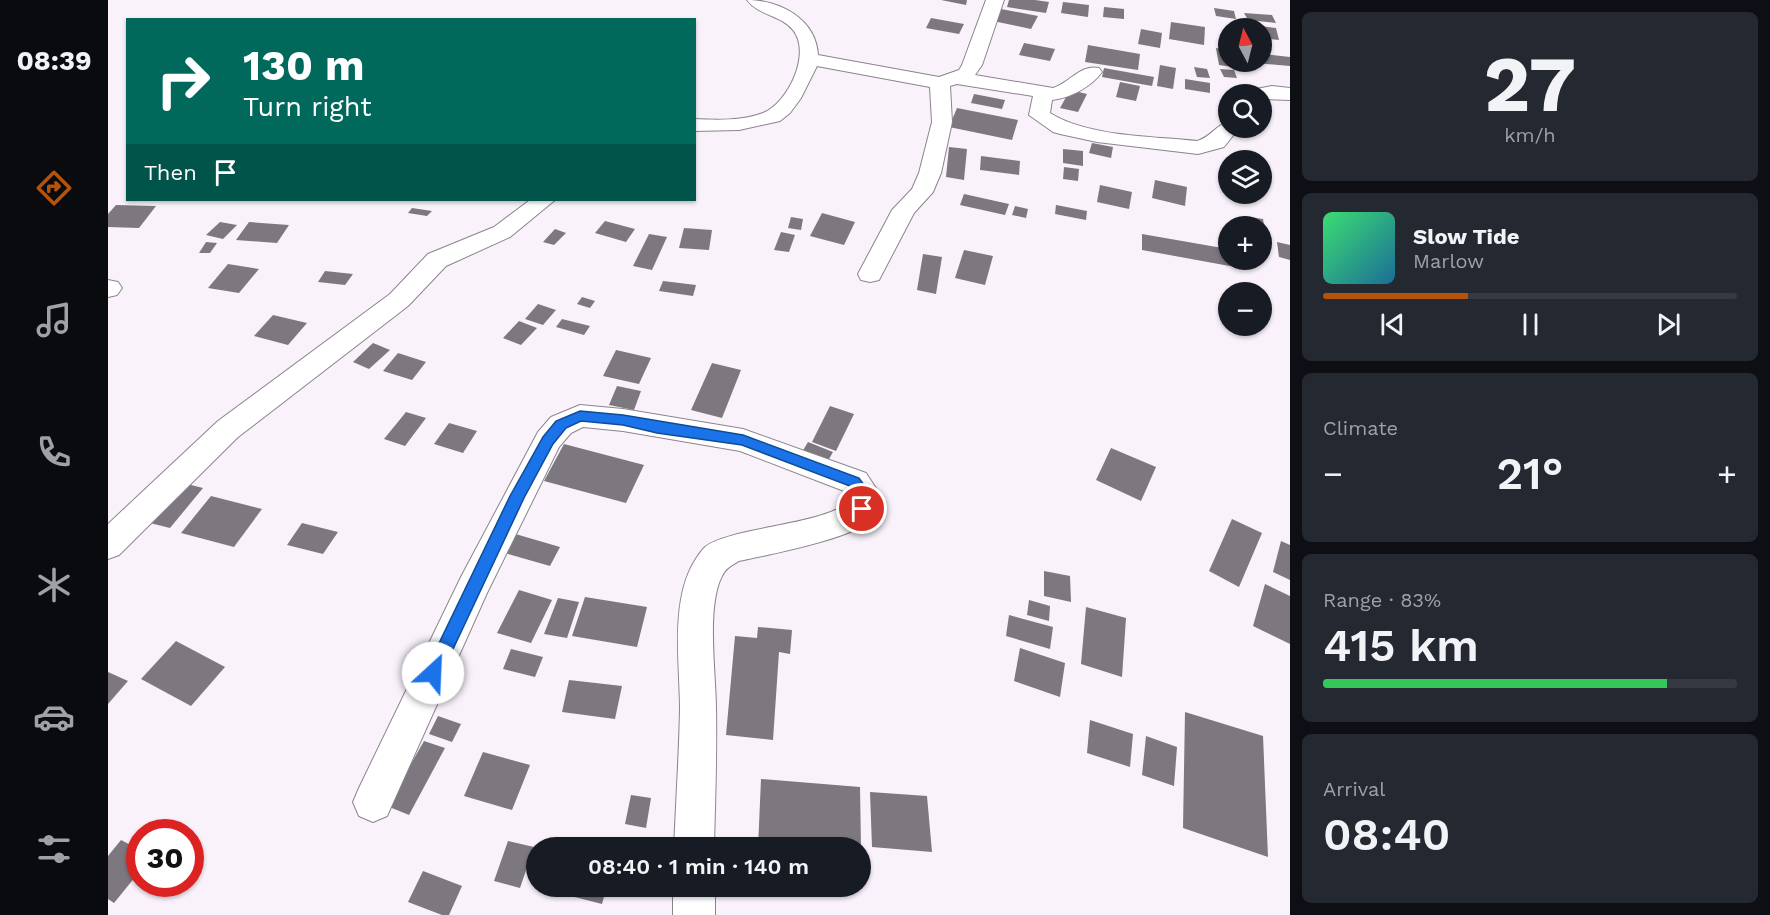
<!DOCTYPE html>
<html lang="en">
<head>
<meta charset="utf-8">
<style>
  body { margin:0; font-family:"Work Sans",sans-serif; background:#242831; color:#f1f3f6; height:100vh; display:flex; flex-direction:column; font-size:22px; white-space:nowrap }
  * { box-sizing:border-box; margin:0 }
  p { font-size:20px; color:#9ea1a6 }
  .icon { flex:none; width:33px; height:33px; fill:none; stroke:currentColor; stroke-width:2; stroke-linecap:round; stroke-linejoin:round }
  .map { position:relative; flex:1; overflow:hidden }
  .sheet { display:flex; flex-direction:column; gap:12px; padding:12px; background:#0d0f14; width:480px }
  .sheet>* { flex:none }
  .top-card { position:absolute; left:18px; top:18px; width:570px; height:183px; border-radius:0px; box-shadow:0 2px 4px #0004; background:#00695c; color:#fff; overflow:hidden }
  .needle { width:39px; rotate:353deg }
  .controls { position:absolute; left:1110px; top:18px; display:grid; gap:12px }
  .controls a { display:grid; place-items:center; width:54px; height:54px; border-radius:50%; background:#171b24; box-shadow:0 2px 4px #0004; font-size:30px }
  .speed { position:absolute; left:18px; top:819px; display:flex; gap:12px; font-size:30px; font-weight:700; text-align:center }
  .speed>* { display:grid; place-content:center; width:78px; height:78px; border-radius:50%; background:#171b24; box-shadow:0 2px 4px #0004; line-height:1 }
  .speed .limit { border:9px solid #d22; background:#fff; color:#111 }
  .pin { position:absolute; display:grid; place-items:center; width:51px; height:51px; color:#fff; margin:-26px; border:3px solid #fff; border-radius:50%; box-shadow:0 2px 6px #0007 }
  .me { position:absolute; width:66px; margin:-33px; rotate:25deg; stroke-linejoin:round; filter:drop-shadow(0 0 4px #0008) }
  .turn { display:flex; align-items:center; gap:21px; height:126px; padding:0 18px; font-size:27px }
  .turn .icon { width:78px; height:78px; stroke-width:2.5 }
  .turn b { display:block; font-size:42px; line-height:51px }
  .then { display:flex; align-items:center; height:57px; padding:0 18px; background:#0003; gap:12px; font-size:22px }
  .big { font-size:45px; font-weight:600; line-height:1.1 }
  .sheet .card { flex:1; display:flex; flex-direction:column; justify-content:center; gap:9px; min-width:0; padding:0 21px; border-radius:9px; background:#242831 }
  .sheet .dial { align-items:center; gap:0 }
  .dial b { font-size:78px; line-height:1 }
  .song { display:flex; align-items:center; gap:18px }
  .cover { width:72px; height:72px; border-radius:9px; background:linear-gradient(135deg,hsl(140 70% 55%),hsl(200 70% 35%)) }
  .played { height:6px; border-radius:3px; background:linear-gradient(90deg,#b45309 35%,#363941 35%) }
  .keys { display:flex; justify-content:space-around; direction:ltr }
  .heat { display:flex; justify-content:space-between; align-items:center; font-size:33px; direction:ltr }
  .charge { height:9px; border-radius:4px; background:linear-gradient(90deg,#34c759 83%,#363941 0) }
  .trip { position:absolute; left:418px; top:837px; width:345px; height:60px; border-radius:30px; background:#171b24; box-shadow:0 2px 4px #0004; font-weight:600; line-height:60px; text-align:center }
  main { display:flex; flex:1; min-height:0 }
  .tab-bar { display:flex; flex-direction:column; width:108px; justify-content:space-around; align-items:center; background:#090b0e; color:#9ea1a6 }
  .tab-bar .icon { width:42px; height:42px }
  .tab-bar .current { color:#b45309 }
  .tab-bar b { font-size:27px; color:#f1f3f6 }
  .map>svg:first-child { display:block }
  .building { fill:#7d777f }
  .lines { fill:none; stroke-linecap:round; stroke-linejoin:round }
  .minor-casing { stroke:#8b848c; stroke-width:2 }
  .minor { fill:#fff; fill-rule:evenodd }
  .route { fill:#1a73e8; stroke:#114b97; stroke-width:1.5 }
</style>
</head>
<body>
<main>
<nav class="tab-bar">
<b>08:39</b>
<svg class="icon current" aria-label="directions" viewBox="0 0 24 24"><path d="M12 3l9 9-9 9-9-9zM9 14v-3h6M13 9l2 2-2 2"/></svg>
<svg class="icon" aria-label="music" viewBox="0 0 24 24"><path d="M9 18V5l10-2v13"/><circle cx="6" cy="18" r="3"/><circle cx="16" cy="16" r="3"/></svg>
<svg class="icon" aria-label="phone" viewBox="0 0 24 24"><path d="M5 4h4l2 5-3 2q2 4 5 5l2-3 5 2v4C11 20 4 13 5 4z"/></svg>
<svg class="icon" aria-label="climate" viewBox="0 0 24 24"><path d="M12 3v18M4 7l16 10M4 17L20 7"/></svg>
<svg class="icon" aria-label="car" viewBox="0 0 24 24"><path d="M5 17H2v-5l4-1 3-4h7l3 4 3 1v5h-3M9 17h6M6 11h13"/><circle cx="7" cy="17" r="2"/><circle cx="17" cy="17" r="2"/></svg>
<svg class="icon" aria-label="filters" viewBox="0 0 24 24"><path d="M4 7h16M4 17h16"/><circle cx="9" cy="7" r="2"/><circle cx="15" cy="17" r="2"/></svg>
</nav>
<div class="map">
<svg width="1182" height="915" viewBox="0 0 1182 915">
  <rect width="100%" height="100%" fill="#f9f2fb"/>
  <g class="building">
    <polygon points="833,0 859,0 858,5"/>
    <polygon points="901,0 927,0 941,2 938,13 899,7"/>
    <polygon points="955,2 981,5 980,17 953,13"/>
    <polygon points="996,7 1016,9 1016,19 995,17"/>
    <polygon points="1106,8 1126,11 1128,19 1108,16"/>
    <polygon points="893,9 930,16 923,29 885,21"/>
    <polygon points="1136,13 1164,15 1168,23 1140,20"/>
    <polygon points="823,18 856,24 851,34 818,28"/>
    <polygon points="1063,22 1097,27 1096,45 1061,39"/>
    <polygon points="1127,23 1168,28 1171,40 1154,38 1154,28 1128,28"/>
    <polygon points="1033,29 1054,33 1052,48 1030,44"/>
    <polygon points="916,43 947,49 942,61 911,55"/>
    <polygon points="980,45 1032,54 1030,70 977,62"/>
    <polygon points="1108,48 1120,50 1120,62 1124,62 1125,67 1111,65"/>
    <polygon points="1154,54 1182,57 1182,66 1147,63 1154,62"/>
    <polygon points="1052,65 1068,68 1065,89 1049,86"/>
    <polygon points="1086,67 1099,69 1102,78 1089,77"/>
    <polygon points="996,68 1046,77 1044,86 994,77"/>
    <polygon points="1112,69 1126,70 1129,78 1116,77"/>
    <polygon points="1077,79 1102,83 1102,93 1077,89"/>
    <polygon points="1012,82 1032,86 1028,101 1008,97"/>
    <polygon points="962,90 979,94 970,112 952,108"/>
    <polygon points="866,94 897,100 894,109 863,103"/>
    <polygon points="849,108 910,120 904,140 841,127"/>
    <polygon points="984,143 1005,147 1003,158 981,153"/>
    <polygon points="841,147 859,149 856,180 838,177"/>
    <polygon points="955,149 975,151 975,166 955,163"/>
    <polygon points="873,156 912,161 911,175 872,170"/>
    <polygon points="956,167 971,169 970,181 955,179"/>
    <polygon points="1047,180 1079,187 1077,206 1044,198"/>
    <polygon points="992,185 1024,192 1021,209 989,202"/>
    <polygon points="856,194 901,204 897,215 852,205"/>
    <polygon points="8,205 48,206 31,228 0,227 0,214"/>
    <polygon points="948,205 979,211 978,220 947,214"/>
    <polygon points="907,206 920,209 918,218 904,215"/>
    <polygon points="304,208 324,211 319,216 300,213"/>
    <polygon points="714,213 747,222 736,245 702,236"/>
    <polygon points="1135,216 1155,219 1157,230 1154,230 1154,226 1137,226"/>
    <polygon points="683,217 695,219 693,230 680,228"/>
    <polygon points="497,221 527,229 518,242 487,233"/>
    <polygon points="112,222 129,225 115,239 98,235"/>
    <polygon points="141,222 181,225 169,243 128,240"/>
    <polygon points="576,228 604,230 601,250 571,248"/>
    <polygon points="447,229 458,233 446,245 435,242"/>
    <polygon points="673,232 687,235 681,252 666,250"/>
    <polygon points="541,234 559,237 544,270 525,266"/>
    <polygon points="1034,234 1120,249 1120,260 1127,260 1127,267 1034,250"/>
    <polygon points="98,242 109,243 102,253 91,253"/>
    <polygon points="1169,242 1182,245 1182,260 1171,257"/>
    <polygon points="856,250 885,256 877,285 847,278"/>
    <polygon points="815,254 834,257 828,294 809,290"/>
    <polygon points="120,264 151,269 131,293 100,288"/>
    <polygon points="217,271 245,274 237,285 210,282"/>
    <polygon points="555,281 588,285 585,296 551,291"/>
    <polygon points="474,297 487,301 482,308 469,304"/>
    <polygon points="430,304 448,310 435,325 417,319"/>
    <polygon points="165,315 199,323 180,345 146,336"/>
    <polygon points="454,319 482,326 476,335 448,327"/>
    <polygon points="411,321 429,328 413,345 395,338"/>
    <polygon points="265,343 282,350 261,369 245,362"/>
    <polygon points="508,350 543,358 531,384 495,376"/>
    <polygon points="290,353 318,362 304,380 275,371"/>
    <polygon points="604,363 633,370 614,418 583,410"/>
    <polygon points="509,386 533,391 526,410 501,405"/>
    <polygon points="722,406 746,414 728,451 704,442"/>
    <polygon points="298,412 318,418 297,446 276,439"/>
    <polygon points="341,423 369,431 355,453 326,444"/>
    <polygon points="700,442 725,452 716,468 691,457"/>
    <polygon points="456,444 536,465 518,503 436,481"/>
    <polygon points="1003,448 1048,467 1033,501 988,480"/>
    <polygon points="75,483 95,488 62,528 42,523"/>
    <polygon points="103,496 154,509 126,547 73,533"/>
    <polygon points="1124,519 1154,533 1131,587 1101,571"/>
    <polygon points="194,523 230,532 215,554 179,545"/>
    <polygon points="404,533 452,547 442,566 393,552"/>
    <polygon points="1173,541 1182,545 1182,580 1165,572"/>
    <polygon points="936,571 962,576 963,602 936,596"/>
    <polygon points="1157,584 1182,596 1182,644 1145,626"/>
    <polygon points="411,590 444,600 423,643 389,633"/>
    <polygon points="477,597 539,607 529,647 464,636"/>
    <polygon points="450,598 471,602 459,638 436,634"/>
    <polygon points="921,600 942,606 941,621 919,615"/>
    <polygon points="978,607 1018,618 1014,677 973,664"/>
    <polygon points="901,615 945,627 942,649 898,636"/>
    <polygon points="650,627 684,630 682,654 671,652 665,740 618,735 627,636 649,638"/>
    <polygon points="68,641 117,667 83,706 33,679"/>
    <polygon points="912,648 957,663 952,697 906,681"/>
    <polygon points="403,649 435,657 427,677 395,669"/>
    <polygon points="0,672 20,681 0,704"/>
    <polygon points="461,680 514,686 507,719 454,712"/>
    <polygon points="1077,712 1155,736 1160,857 1075,828"/>
    <polygon points="330,716 353,724 344,742 321,734"/>
    <polygon points="982,720 1025,734 1022,767 979,753"/>
    <polygon points="1038,736 1069,747 1066,786 1034,775"/>
    <polygon points="316,741 337,748 301,815 279,806"/>
    <polygon points="375,752 422,765 404,810 356,796"/>
    <polygon points="653,779 752,787 753,848 650,848"/>
    <polygon points="762,792 819,796 824,852 764,847"/>
    <polygon points="523,795 543,798 538,828 517,824"/>
    <polygon points="13,840 32,850 32,871 6,903 0,899 0,856"/>
    <polygon points="400,841 426,847 412,888 386,881"/>
    <polygon points="315,871 354,886 341,915 334,915 300,902"/>
    <polygon points="448,886 499,886 494,904 447,892"/>
  </g>
  <g class="lines">
    <defs>
      <g id="minor">
        <path d="M639 0C672 0 708 19 710 55L831 77 851 70 854 65 878 0H896L874 65 867 75 945 88C961 83 973 64 991 68L994 72C983 87 962 98 944 100L942 113C981 137 1043 136 1089 141 1103 137 1108 125 1120 122V128H1131L1116 147 1090 154 989 142 952 134 945 132 921 115 925 96 849 84 842 86 844 122 833 173 825 192 806 213 771 280 762 282 753 280 750 274 784 210 804 189 811 173 824 122 822 87 709 66 693 98 682 113 672 121 631 130 586 131V119C608 120 635 121 655 113 680 103 704 53 685 30 673 15 651 16 639 0Z"/>
        <polygon points="1164,86 1182,88 1182,100 1154,99 1154,94 1140,94 1143,90"/>
        <polygon points="422,200 447,200 402,237 338,266 300,306 130,437 11,555 0,559 0,524 110,421 282,294 320,254 386,227"/>
        <polygon points="0,280 10,282 14,288 9,295 0,297"/>
        <path d="M472 405 515 409 635 429 758 473 773 496C771 503 770 512 765 518 749 538 659 555 631 561 624 565 618 568 614 576 598 607 608 674 608 709 609 755 607 801 606 848H566C568 802 571 756 572 710 572 666 562 602 586 562 589 557 593 551 597 547 621 527 734 523 741 498L736 491 632 451 515 431 475 427 463 433 451 447 379 593 279 816 265 822 251 816 245 802 251 788 353 577 430 432 443 417Z"/>
        <rect x="565" y="886" width="42" height="29"/>
      </g>
    </defs>
    <use href="#minor" class="minor-casing"/>
    <use href="#minor" class="minor"/>
  </g>
  <polygon class="route" points="472,411 515,415 635,435 751,478 764,496 759,513 749,513 747,509 749,497 742,486 634,445 549,433 515,425 473,421 458,428 445,444 416,498 331,679 325,681 319,679 317,673 319,668 402,496 435,437 448,421"/>
</svg>
<div class="controls">
<a><svg class="needle" viewBox="-14 -14 28 28"><path d="M0-13l5 13h-10z" fill="#e53935"/><path d="M0 13l5-13h-10z" fill="#9ea1a6"/></svg></a>
<a><svg class="icon" aria-label="search" viewBox="0 0 24 24"><circle cx="10" cy="10" r="6"/><path d="M15 15l6 6"/></svg></a>
<a><svg class="icon" aria-label="layers" viewBox="0 0 24 24"><path d="M12 4l9 5-9 5-9-5zM3 14l9 5 9-5"/></svg></a>
<a>+</a>
<a>−</a>
</div>
<div class="speed"><div class="limit">30</div></div>
<div class="pin" style="left:754px;top:509px;background:#d93025"><svg class="icon" aria-label="arrive" viewBox="0 0 24 24"><path d="M6 21V4h12l-3 4 3 4H6"/></svg></div>
<svg class="me" style="left:325px;top:673px" viewBox="-20 -20 40 40"><circle r="19" fill="#fff"/><path d="M0-13L10 11 0 6-10 11z" fill="#1a73e8"/></svg>
<div class="trip">08:40 · 1 min · 140 m</div>
<div class="top-card">
<div class="turn"><svg class="icon" aria-label="right" viewBox="0 0 24 24"><path d="M7 20v-9h11M14 6l5 5-5 5"/></svg><div><b>130 m</b>Turn right</div></div>
<div class="then">Then<svg class="icon" aria-label="arrive" viewBox="0 0 24 24"><path d="M6 21V4h12l-3 4 3 4H6"/></svg></div>
</div>
</div>
<section class="sheet">
<div class="card dial"><b>27</b><p>km/h</p></div>
<div class="card">
<div class="song"><i class="cover"></i><div><b>Slow Tide</b><p>Marlow</p></div></div>
<div class="played"></div>
<div class="keys"><svg class="icon" aria-label="previous" viewBox="0 0 24 24"><path d="M18 5L8 12l10 7zM5 5v14"/></svg><svg class="icon" aria-label="pause" viewBox="0 0 24 24"><path d="M8 5v14M16 5v14"/></svg><svg class="icon" aria-label="next" viewBox="0 0 24 24"><path d="M6 5l10 7-10 7zM19 5v14"/></svg></div>
</div>
<div class="card"><p>Climate</p>
<div class="heat"><a>−</a><b class="big">21°</b><a>+</a></div>
</div>
<div class="card"><p>Range · 83%</p><b class="big">415 km</b><div class="charge"></div></div>
<div class="card"><p>Arrival</p><b class="big">08:40</b></div>
</section>
</main>
</body>
</html>
